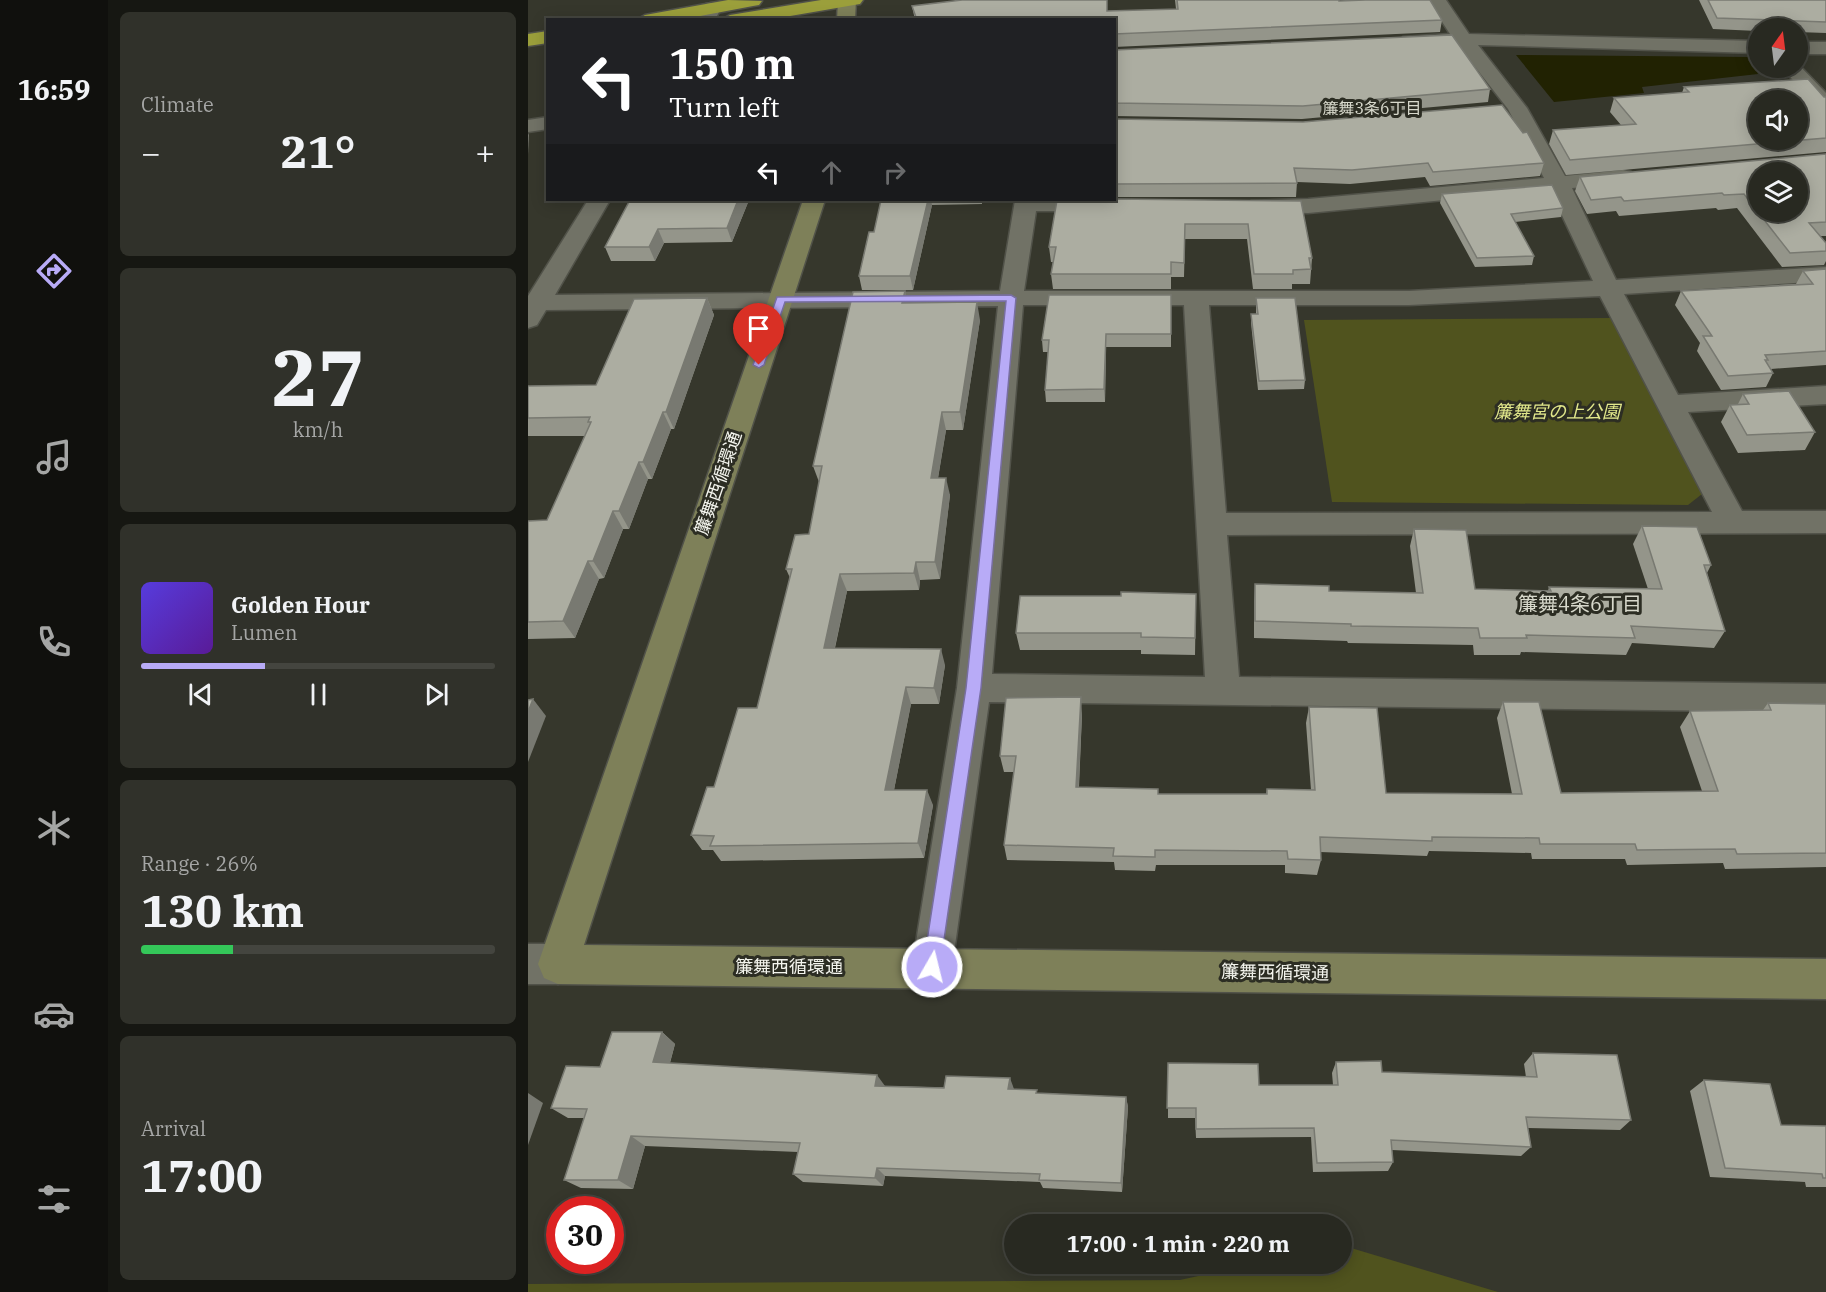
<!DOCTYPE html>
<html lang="en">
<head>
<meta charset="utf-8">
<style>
  body { margin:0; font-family:"IBM Plex Serif","Noto Sans JP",serif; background:#30312a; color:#f1f3f6; height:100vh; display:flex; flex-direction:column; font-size:22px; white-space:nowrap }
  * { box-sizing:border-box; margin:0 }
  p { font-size:20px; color:#a5a6a5 }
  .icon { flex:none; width:33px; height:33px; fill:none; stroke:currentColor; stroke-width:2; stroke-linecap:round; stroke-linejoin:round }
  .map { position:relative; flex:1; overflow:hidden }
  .side { display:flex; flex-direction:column; gap:12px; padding:12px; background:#161712; width:420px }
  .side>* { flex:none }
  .top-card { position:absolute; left:18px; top:18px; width:570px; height:183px; border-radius:0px; box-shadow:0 3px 15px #0003,0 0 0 2px #44453f; background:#202124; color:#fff; overflow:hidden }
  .needle { width:39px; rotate:14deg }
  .tools { position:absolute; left:1220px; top:18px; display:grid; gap:12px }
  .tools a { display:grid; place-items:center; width:60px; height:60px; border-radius:50%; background:#282921; box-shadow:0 3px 15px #0003,0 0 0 2px #44453f; font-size:30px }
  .speed { position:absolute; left:18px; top:1196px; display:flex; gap:12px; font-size:30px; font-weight:700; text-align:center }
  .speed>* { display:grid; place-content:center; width:78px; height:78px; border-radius:50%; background:#282921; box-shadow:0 3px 15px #0003,0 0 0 2px #44453f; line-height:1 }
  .speed .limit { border:9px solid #d22; background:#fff; color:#111 }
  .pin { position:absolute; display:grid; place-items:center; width:51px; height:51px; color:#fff; margin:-62px -26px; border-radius:50% 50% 50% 0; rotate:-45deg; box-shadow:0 0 6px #0007 }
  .pin .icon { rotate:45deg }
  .me { position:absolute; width:66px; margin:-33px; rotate:8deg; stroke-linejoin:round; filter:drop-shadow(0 0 4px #0008) }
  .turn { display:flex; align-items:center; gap:21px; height:126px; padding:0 24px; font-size:27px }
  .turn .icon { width:78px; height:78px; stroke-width:2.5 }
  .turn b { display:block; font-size:42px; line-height:51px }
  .lanes { display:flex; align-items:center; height:57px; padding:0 24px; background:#0003; justify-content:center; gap:30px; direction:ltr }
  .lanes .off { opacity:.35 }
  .big { font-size:45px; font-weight:700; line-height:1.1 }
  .side .tile { flex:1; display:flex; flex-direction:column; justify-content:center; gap:9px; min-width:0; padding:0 21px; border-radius:9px; background:#30312a }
  .side .dial { align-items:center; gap:0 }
  .dial b { font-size:78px; line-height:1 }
  .song { display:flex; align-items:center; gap:18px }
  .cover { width:72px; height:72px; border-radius:9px; background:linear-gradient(135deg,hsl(250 70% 55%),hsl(270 70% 35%)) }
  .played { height:6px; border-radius:3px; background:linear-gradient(90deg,#b8abf7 35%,#44453f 35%) }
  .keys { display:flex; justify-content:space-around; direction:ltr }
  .heat { display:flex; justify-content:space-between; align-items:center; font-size:33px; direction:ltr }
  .charge { height:9px; border-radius:4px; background:linear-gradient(90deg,#34c759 26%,#44453f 0) }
  .trip { position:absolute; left:476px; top:1214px; width:348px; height:60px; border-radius:30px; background:#282921; box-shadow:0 3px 15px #0003,0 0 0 2px #44453f; font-weight:700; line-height:60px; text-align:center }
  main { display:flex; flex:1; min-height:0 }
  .tab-bar { display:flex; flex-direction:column; width:108px; justify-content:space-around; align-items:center; background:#10100d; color:#a5a6a5 }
  .tab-bar .icon { width:42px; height:42px }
  .tab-bar .on { color:#b8abf7 }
  .tab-bar b { font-size:27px; color:#f1f3f6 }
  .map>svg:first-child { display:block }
  .green { fill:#50531e }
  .water { fill:#212202 }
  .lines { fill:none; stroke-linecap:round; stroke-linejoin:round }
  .street-casing { stroke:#515249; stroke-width:3 }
  .secondary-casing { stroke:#515249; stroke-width:3 }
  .highway-casing { stroke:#515249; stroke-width:3 }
  .street { fill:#717266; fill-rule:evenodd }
  .secondary { fill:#7e8059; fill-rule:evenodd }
  .highway { fill:#9b9f3b; fill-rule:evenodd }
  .wall { fill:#94958a }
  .shaded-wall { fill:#787971 }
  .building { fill:#acada1; stroke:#787971; stroke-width:1.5; fill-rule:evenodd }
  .route { fill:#b8abf7; stroke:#786fa1; stroke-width:1.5 }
  .labels { text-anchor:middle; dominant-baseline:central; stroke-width:6; stroke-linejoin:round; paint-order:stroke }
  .far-neighbourhood-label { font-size:16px; fill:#d8d9cc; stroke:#2c2d23 }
  .park-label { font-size:18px; font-style:italic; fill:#e1e78b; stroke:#2c2d23 }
  .street-label { font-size:18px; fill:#f4f5ee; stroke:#2c2d23 }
  .neighbourhood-label { font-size:20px; fill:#d8d9cc; stroke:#2c2d23 }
</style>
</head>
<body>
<main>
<nav class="tab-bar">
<b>16:59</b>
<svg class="icon on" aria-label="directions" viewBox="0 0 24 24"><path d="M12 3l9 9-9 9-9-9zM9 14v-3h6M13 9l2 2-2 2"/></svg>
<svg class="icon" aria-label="music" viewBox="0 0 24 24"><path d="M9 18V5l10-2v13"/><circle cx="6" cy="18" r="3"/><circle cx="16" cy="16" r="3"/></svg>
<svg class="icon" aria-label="phone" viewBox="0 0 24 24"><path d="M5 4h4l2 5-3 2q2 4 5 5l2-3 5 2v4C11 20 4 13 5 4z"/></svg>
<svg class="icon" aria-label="climate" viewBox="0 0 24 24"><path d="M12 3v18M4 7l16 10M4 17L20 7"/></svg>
<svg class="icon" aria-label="car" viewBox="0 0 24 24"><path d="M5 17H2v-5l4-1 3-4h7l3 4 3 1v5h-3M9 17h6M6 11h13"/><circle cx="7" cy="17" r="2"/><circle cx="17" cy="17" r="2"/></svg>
<svg class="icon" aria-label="filters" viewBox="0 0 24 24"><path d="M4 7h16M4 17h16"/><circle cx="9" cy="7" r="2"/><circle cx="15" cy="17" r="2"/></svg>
</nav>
<section class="side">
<div class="tile"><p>Climate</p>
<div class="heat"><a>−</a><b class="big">21°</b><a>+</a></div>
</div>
<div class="tile dial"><b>27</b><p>km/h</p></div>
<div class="tile">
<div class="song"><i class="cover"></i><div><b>Golden Hour</b><p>Lumen</p></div></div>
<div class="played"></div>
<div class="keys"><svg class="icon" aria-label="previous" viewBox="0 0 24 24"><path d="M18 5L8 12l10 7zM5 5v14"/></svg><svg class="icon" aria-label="pause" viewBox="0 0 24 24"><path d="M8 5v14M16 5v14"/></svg><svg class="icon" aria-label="next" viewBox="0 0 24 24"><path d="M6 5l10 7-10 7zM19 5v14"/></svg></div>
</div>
<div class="tile"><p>Range · 26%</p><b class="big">130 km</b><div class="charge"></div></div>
<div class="tile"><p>Arrival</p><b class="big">17:00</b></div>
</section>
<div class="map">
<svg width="1298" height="1292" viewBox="0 0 1298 1292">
  <rect width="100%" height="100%" fill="#36372c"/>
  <g class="green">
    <polygon points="1086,318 1174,494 1160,505 804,502 776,320"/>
    <polygon points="813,1245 970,1292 0,1292 0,1284 652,1280 730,1263 813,1263"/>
  </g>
  <polygon class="water" points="988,55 1222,57 1230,74 1114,87 1116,93 1026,102"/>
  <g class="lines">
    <defs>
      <g id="street">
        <path d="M900 0H918L941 34 1230 41V53L950 45 999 108 1037 176 1095 170 1103 172 1106 177 1103 182 1095 184 1044 188 1088 280 1298 267V281L1096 294 1150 395 1298 386V404L1160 412 1214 511H1298V533L699 535 711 677 1298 684V712L461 702 424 967 418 981 404 987 390 981 384 967 429 688 470 306 18 310 9 325 0 328V296L60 200H82L27 295 472 291 487 200H582L585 204 582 209 574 211H508L496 291H881L1065 281 1022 190 780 213 723 211 720 206 723 201 780 199 1016 178 980 109 930 45 882 47 875 45 873 41 875 37 922 34ZM1072 296 1184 512 698 513 681 305H881ZM495 305H656L677 677 464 674Z"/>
        <polygon points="184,3 190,4 193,8 187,20 169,20 178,4"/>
        <rect x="1269" y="42" width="29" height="12"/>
        <polygon points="1269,63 1298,93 1298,111 1291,109 1254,68 1269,68"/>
        <polygon points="20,117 20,129 0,132 0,120"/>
        <polygon points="0,944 30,944 44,950 50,964 44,978 30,984 0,984"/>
      </g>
      <g id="secondary">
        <polygon points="310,0 328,0 327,20 309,20"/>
        <polygon points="275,200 297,200 56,945 1298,959 1298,999 30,984 16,978 10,964"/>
      </g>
      <g id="highway">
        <polygon points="200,0 234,1 231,5 225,6 151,20 108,20 117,15"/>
        <polygon points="293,0 335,0 332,4 326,5 239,20 193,20 202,15"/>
        <polygon points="20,31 20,43 0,46 0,34"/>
      </g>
    </defs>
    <use href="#street" class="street-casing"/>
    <use href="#secondary" class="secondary-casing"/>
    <use href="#highway" class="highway-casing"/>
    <use href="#street" class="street"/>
    <use href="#secondary" class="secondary"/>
    <use href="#highway" class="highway"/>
  </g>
  <g class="wall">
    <polygon points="647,0 811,0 811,1 914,20 912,32 586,47 586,20 387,20 384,6 579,11 648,9"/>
    <polygon points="1171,0 1298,0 1298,33 1269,32 1269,28 1230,28 1230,31 1185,29"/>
    <polygon points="586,50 962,89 960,102 774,119 586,116"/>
    <polygon points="1156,87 1298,97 1298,152 1038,175 1021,144 1025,130 1093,125 1082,112 1086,98 1154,93"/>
    <polygon points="586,119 1016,163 1012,176 902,186 897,177 822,184 769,182 768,197 586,197"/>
    <polygon points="1298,154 1298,236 1292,236 1298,243 1298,261 1296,265 1254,267 1209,208 1190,210 1188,208 1091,216 1088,211 1059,214 1047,191 1052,177"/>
    <polygon points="914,194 1035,208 1033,217 987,222 1006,256 1004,265 947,267 912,203"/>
    <polygon points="102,200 221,200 204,242 136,243 127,261 83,261 77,247"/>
    <polygon points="353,200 454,200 454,204 404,205 385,290 334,290 331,276 346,232"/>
    <polygon points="773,201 784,258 782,284 764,284 764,289 725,289 719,239 657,239 656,277 643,277 643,289 525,289 523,274 525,262 523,262 521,247"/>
    <polygon points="1298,269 1298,365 1243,369 1245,373 1238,387 1193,390 1169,351 1172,343 1147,305 1153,291 1268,284 1275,271"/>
    <polygon points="377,291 379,303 452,320 435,430 418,430 410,478 422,495 412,579 392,580 391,590 319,591 307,648 417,665 411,704 383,704 366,790 405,805 396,858 193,861 185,850 174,850 163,835 186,787 229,708 262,578 258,569 281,534 291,482 285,466"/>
    <polygon points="643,295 643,347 578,347 577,402 518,402 517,390 520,352 515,352 514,340"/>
    <polygon points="179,298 186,315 146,429 143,429 124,479 120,479 101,529 95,529 76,578 71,579 47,638 0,639 0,521 19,520 57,436 0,436 0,386 68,385"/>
    <polygon points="728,298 777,380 776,389 730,390 723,323 723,314 728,314"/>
    <polygon points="1215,394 1287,432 1277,450 1210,453 1193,422 1202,405 1210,404"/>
    <polygon points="1114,526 1183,565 1179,573 1197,631 1186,648 1104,643 1098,655 993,652 992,655 946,655 945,645 820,643 819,641 726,638 726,601 727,584 801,591 888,593 882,546 886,529 947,589 1020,591 1021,587 1120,589 1105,544"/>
    <polygon points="668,594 667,655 613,654 613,650 492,650 488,633 593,596"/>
    <polygon points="975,702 1033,793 1174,791 1152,727 1162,711 1235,710 1240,703 1298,704 1298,867 1197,869 1195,863 1099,865 1097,859 1004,859 1003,853 901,851 899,856 792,852 793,860 789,875 757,873 757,865 628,865 627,871 587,870 586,862 479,860 476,845 486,772 476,772 472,756 554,714 551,787 630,794 738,794 739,789 783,790 778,723 781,707 858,793 984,794 969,718"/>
    <polygon points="134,1032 147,1044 142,1063 357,1086 486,1089 510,1093 598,1097 600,1107 594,1192 515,1188 512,1182 357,1176 355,1186 275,1182 265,1174 270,1152 117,1146 105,1189 53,1188 36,1180 56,1118 40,1118 23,1108 72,1067"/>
    <polygon points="1005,1053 1103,1120 1092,1130 1000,1128 1003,1147 993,1156 864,1150 865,1162 860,1171 785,1172 783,1137 668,1138 667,1118 640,1118 640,1063 731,1085 805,1085 804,1073 808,1062 854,1072 998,1077 996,1064"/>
    <polygon points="1176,1080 1253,1125 1298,1126 1298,1187 1278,1187 1277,1182 1182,1177 1162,1091"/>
  </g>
  <g class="shaded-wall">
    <polygon points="0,133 1,135 0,154"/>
    <polygon points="210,200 221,200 204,242 199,228"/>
    <polygon points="400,200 403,200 404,205 385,290 382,276"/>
    <polygon points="130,229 136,243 127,261 121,247"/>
    <polygon points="377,291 381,309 374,303"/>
    <polygon points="179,298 186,315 146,429 138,412"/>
    <polygon points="449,302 452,320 435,430 432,412"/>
    <polygon points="578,334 578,347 577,402 576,389"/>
    <polygon points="135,412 143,429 124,479 115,462"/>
    <polygon points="414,412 418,430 407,496 403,478"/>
    <polygon points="111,462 120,479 101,529 91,511"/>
    <polygon points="418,478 422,495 412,579 407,562"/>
    <polygon points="85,511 95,529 76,578 65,561"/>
    <polygon points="60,561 71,579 47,638 35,621"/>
    <polygon points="388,562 392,580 391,590 386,573"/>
    <polygon points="312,574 319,591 303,665 296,648"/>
    <polygon points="413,649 417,665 411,704 406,688"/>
    <polygon points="378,687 383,704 363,805 357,790"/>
    <polygon points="553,697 554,714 550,802 548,787"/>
    <polygon points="5,699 18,716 0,762 0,712"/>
    <polygon points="399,790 405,805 396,858 390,843"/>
    <polygon points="134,1032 147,1044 139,1073 125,1062"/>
    <polygon points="349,1075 357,1086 347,1086"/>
    <polygon points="482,1078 486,1089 480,1089"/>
    <polygon points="0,1093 15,1103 0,1145"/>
    <polygon points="598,1097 600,1107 594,1192 593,1183"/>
    <polygon points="103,1136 117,1146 105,1189 90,1180"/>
    <polygon points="349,1168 357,1176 355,1186 347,1178"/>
  </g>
  <g class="building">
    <polygon points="434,0 579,0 579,11 650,9 649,0 811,0 811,1 837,0 902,0 914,20 586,34 586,20 389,20 384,6"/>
    <polygon points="1180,0 1298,0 1298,22 1189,18"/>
    <polygon points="924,35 962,89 775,106 586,103 586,50"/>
    <path d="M1280 79 1296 97H1298V138L1042 160 1025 130 1108 124 1086 98 1161 92 1156 87ZM1230 100H1269V140H1230Z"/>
    <polygon points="974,105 995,133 999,132 1016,163 905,172 900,163 824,170 766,168 769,183 586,184 586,119 775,122"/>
    <path d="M1298 154V222L1281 223 1298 243V251L1262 253 1216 194 1196 195 1194 193 1096 201 1093 197 1063 200 1052 177ZM1230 172H1269V212H1230Z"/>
    <polygon points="1024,185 1035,208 983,214 1006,256 949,258 914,194"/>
    <polygon points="586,199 773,201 784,258 781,258 783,269 765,270 765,274 726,274 720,224 657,224 656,263 643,262 643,274 523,274 528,247 521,247 529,200"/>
    <polygon points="102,200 210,200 199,228 130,229 121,247 77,247"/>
    <polygon points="353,200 400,200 382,276 331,276 341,232 346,232"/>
    <polygon points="1298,269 1298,351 1237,355 1240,360 1237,360 1245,373 1200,376 1175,336 1184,336 1153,291 1285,284 1275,271"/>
    <polygon points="377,291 374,303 449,302 432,412 414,412 403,478 418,478 407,562 388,562 386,573 312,574 296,648 413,649 406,688 378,687 357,790 399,790 390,843 182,846 186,836 163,835 179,787 186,787 210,708 229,708 264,569 258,569 267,535 281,534 294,466 285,466 325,292"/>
    <polygon points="521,295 643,295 643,334 578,334 576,389 517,390 521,340 514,340"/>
    <polygon points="179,298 138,412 135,412 115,462 111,462 91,511 85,511 65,561 60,561 35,621 0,622 0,521 19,520 63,422 60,422 62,417 0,418 0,386 68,385 106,299"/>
    <polygon points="728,298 767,298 777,380 731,381 723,314 730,314"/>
    <polygon points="1261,391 1287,432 1219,435 1202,405 1221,404 1215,394"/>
    <polygon points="1114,526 1169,527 1183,565 1176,565 1197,631 1103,626 1107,638 998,635 999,638 952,638 950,628 823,626 823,624 727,621 727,584 801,586 801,591 895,593 886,529 938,530 947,589 1023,591 1021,587 1134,589"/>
    <polygon points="593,592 668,594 667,638 613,637 613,633 488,633 492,596 593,596"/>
    <polygon points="553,697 548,787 630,789 630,794 739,794 739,789 787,790 781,707 849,708 858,793 994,794 975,702 1011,702 1033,793 1190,791 1162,711 1243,710 1240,703 1298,704 1298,853 1209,854 1207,849 1109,850 1107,844 1012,844 1011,838 904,837 904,841 792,837 793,860 760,859 759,851 627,850 627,857 585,856 586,848 476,845 488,756 472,756 478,698"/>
    <polygon points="5,699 0,712 0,700"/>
    <polygon points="84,1032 134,1032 125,1062 349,1075 347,1086 416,1088 418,1076 482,1078 480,1089 509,1090 508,1093 598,1097 593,1183 511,1180 512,1174 349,1168 347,1178 265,1174 272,1143 103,1136 90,1180 36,1180 59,1109 23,1108 38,1066 72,1067"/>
    <polygon points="1005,1053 1089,1055 1103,1120 998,1117 1003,1147 863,1140 865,1162 789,1163 786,1128 668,1129 668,1108 639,1108 640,1063 730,1064 731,1085 810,1085 808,1062 853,1061 854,1072 1009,1077"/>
    <polygon points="1176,1080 1242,1084 1253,1125 1298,1126 1298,1178 1295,1178 1294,1174 1197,1168"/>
  </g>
  <polygon class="route" points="483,295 488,298 453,688 412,967 410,973 404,975 398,973 395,967 438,688 478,301 257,302 236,365 231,368 225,365 249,297"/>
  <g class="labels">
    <g class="far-neighbourhood-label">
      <text x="844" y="108">簾舞3条6丁目</text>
    </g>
    <g class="park-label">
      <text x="1029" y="411">簾舞宮の上公園</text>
    </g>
    <g class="street-label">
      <text transform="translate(190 483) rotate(-71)">簾舞西循環通</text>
      <text x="261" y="966">簾舞西循環通</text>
      <text transform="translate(747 972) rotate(1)">簾舞西循環通</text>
    </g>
    <g class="neighbourhood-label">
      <text x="1052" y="603">簾舞4条6丁目</text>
    </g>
  </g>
</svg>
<div class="tools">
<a><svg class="needle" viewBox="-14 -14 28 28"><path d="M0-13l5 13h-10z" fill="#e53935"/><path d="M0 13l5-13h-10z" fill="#a5a6a5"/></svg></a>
<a><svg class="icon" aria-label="sound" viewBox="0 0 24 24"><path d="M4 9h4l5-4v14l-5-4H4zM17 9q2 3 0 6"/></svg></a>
<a><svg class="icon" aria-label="layers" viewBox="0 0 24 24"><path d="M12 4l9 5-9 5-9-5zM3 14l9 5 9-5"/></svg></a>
</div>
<div class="speed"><div class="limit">30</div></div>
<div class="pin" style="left:231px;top:365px;background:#d93025"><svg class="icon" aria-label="arrive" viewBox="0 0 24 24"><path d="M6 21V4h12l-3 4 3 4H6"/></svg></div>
<svg class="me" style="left:404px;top:967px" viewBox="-20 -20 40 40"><circle r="17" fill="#b8abf7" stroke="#fff" stroke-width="3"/><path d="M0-11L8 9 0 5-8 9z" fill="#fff"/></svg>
<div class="trip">17:00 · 1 min · 220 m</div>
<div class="top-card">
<div class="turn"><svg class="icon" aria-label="left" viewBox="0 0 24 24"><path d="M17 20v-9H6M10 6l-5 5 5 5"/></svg><div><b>150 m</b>Turn left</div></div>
<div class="lanes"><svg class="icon" aria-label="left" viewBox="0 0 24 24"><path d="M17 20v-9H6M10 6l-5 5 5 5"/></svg><svg class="icon off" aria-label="ahead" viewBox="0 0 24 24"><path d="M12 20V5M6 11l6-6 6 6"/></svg><svg class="icon off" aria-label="right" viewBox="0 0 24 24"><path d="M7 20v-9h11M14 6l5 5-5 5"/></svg></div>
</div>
</div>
</main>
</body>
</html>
